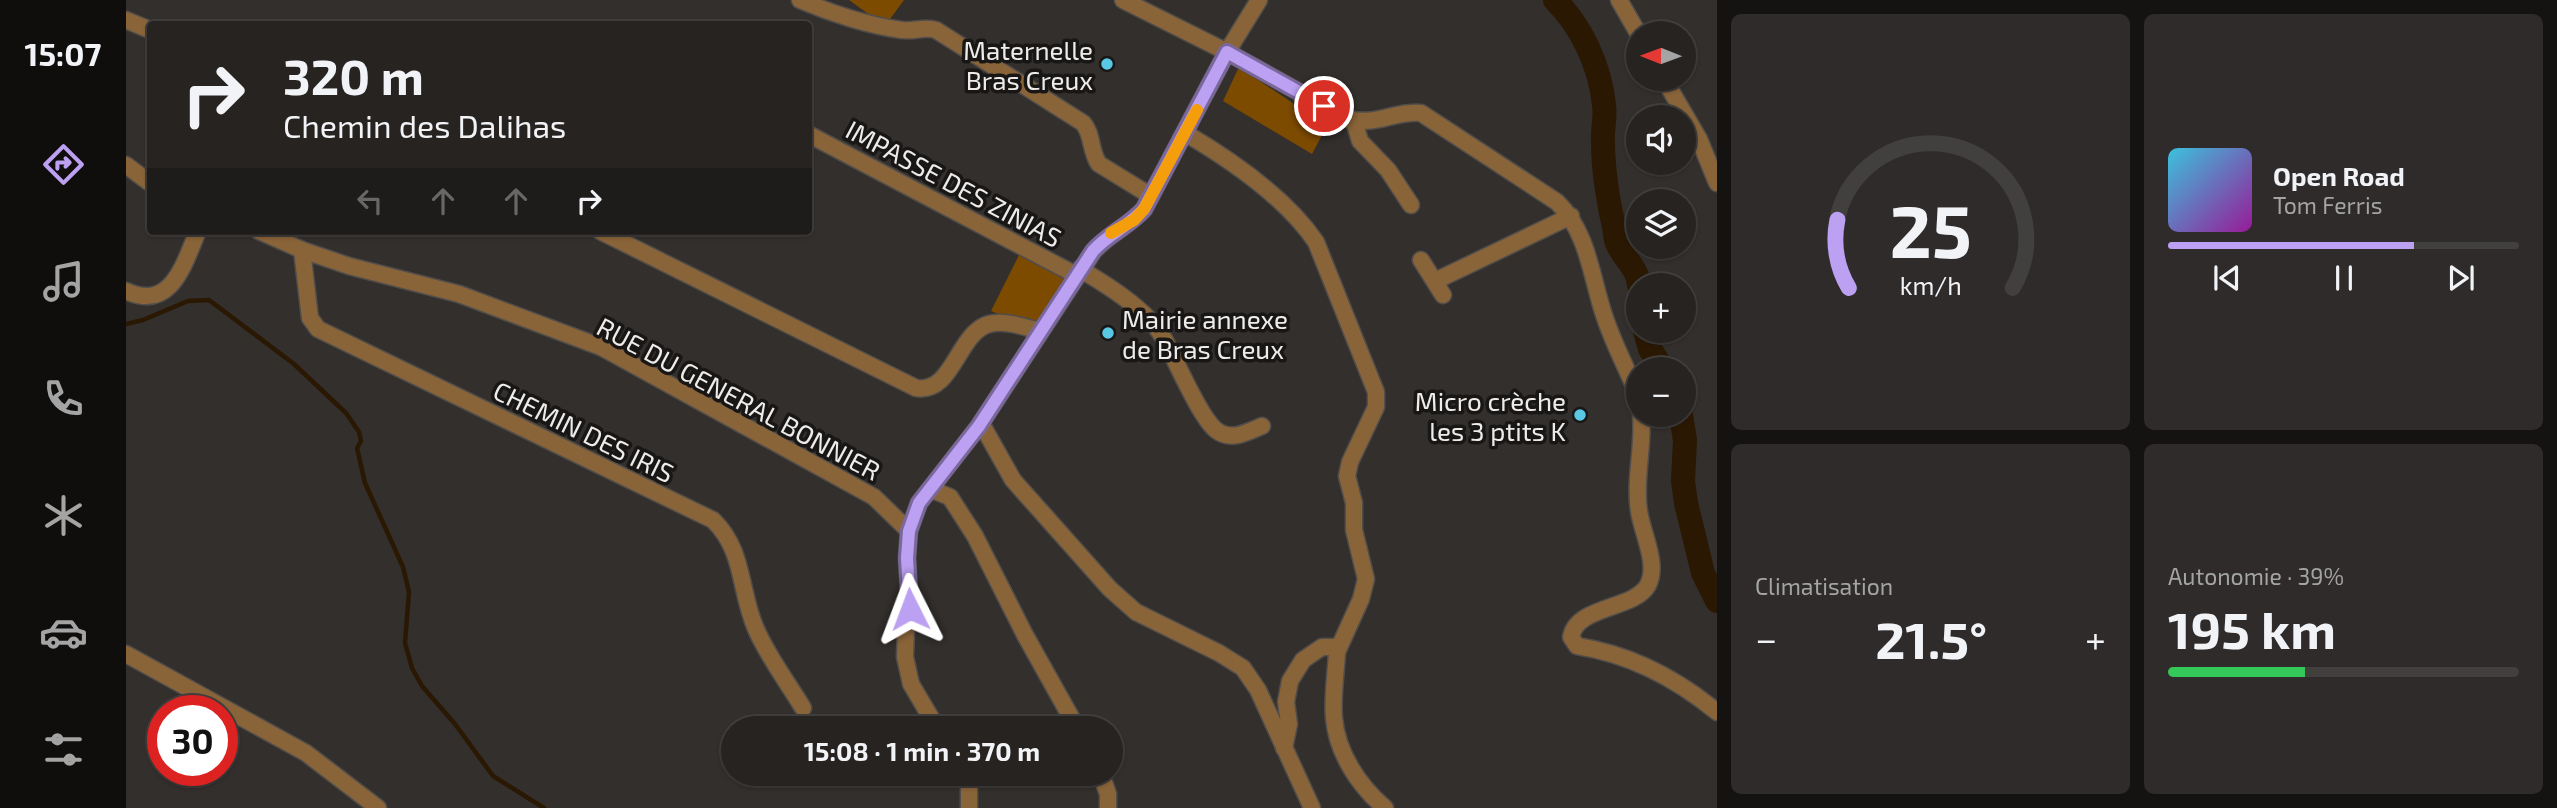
<!DOCTYPE html>
<html lang="fr">
<head>
<meta charset="utf-8">
<style>
  body { margin:0; font-family:"Exo 2",sans-serif; background:#2e2b2a; color:#f1f3f6; height:100vh; display:flex; flex-direction:column; font-size:26px; white-space:nowrap }
  * { box-sizing:border-box; margin:0 }
  p { font-size:23px; color:#a4a4a5 }
  .icon { flex:none; width:38px; height:38px; fill:none; stroke:currentColor; stroke-width:2; stroke-linecap:round; stroke-linejoin:round }
  .map { position:relative; flex:1; overflow:hidden }
  .side { display:flex; flex-direction:column; gap:14px; padding:14px; background:#151312; width:840px }
  .side>* { flex:none }
  .banner { position:absolute; left:21px; top:21px; width:665px; height:214px; border-radius:7px; box-shadow:0 2px 5px #0004,0 0 0 2px #42403f; background:#262321; color:#f1f3f6; overflow:hidden }
  .needle { width:46px; rotate:271deg }
  .buttons { position:absolute; left:1500px; top:21px; display:grid; gap:14px }
  .buttons a { display:grid; place-items:center; width:70px; height:70px; border-radius:50%; background:#262321; box-shadow:0 2px 5px #0004,0 0 0 2px #42403f; font-size:35px }
  .speed { position:absolute; left:21px; top:695px; display:flex; gap:14px; font-size:35px; font-weight:700; text-align:center }
  .speed>* { display:grid; place-content:center; width:91px; height:91px; border-radius:50%; background:#262321; box-shadow:0 2px 5px #0004,0 0 0 2px #42403f; line-height:1 }
  .speed .limit { border:10px solid #d22; background:#fff; color:#111 }
  .pin { position:absolute; display:grid; place-items:center; width:60px; height:60px; color:#fff; margin:-30px; border:4px solid #fff; border-radius:50%; box-shadow:0 2px 7px #0007 }
  .me { position:absolute; width:77px; margin:-38px; rotate:357deg; stroke-linejoin:round; filter:drop-shadow(0 0 5px #0008) }
  .turn { display:flex; align-items:center; gap:24px; height:147px; padding:0 21px; font-size:32px }
  .turn .icon { width:91px; height:91px; stroke-width:2.5 }
  .turn b { display:block; font-size:49px; line-height:60px }
  .lanes { display:flex; align-items:center; height:66px; padding:0 21px; background:#0003; justify-content:center; gap:35px; direction:ltr }
  .lanes .off { opacity:.35 }
  .big { font-size:52px; font-weight:700; line-height:1.1 }
  .side .card { flex:1; display:flex; flex-direction:column; justify-content:center; gap:10px; min-width:0; padding:0 24px; border-radius:10px; background:#2e2b2a }
  .side .dial { align-items:center; gap:0 }
  .dial svg { height:182px; overflow:visible; fill:none; stroke:#42403f; stroke-width:7; stroke-linecap:round; text-anchor:middle }
  .dial text { fill:#f1f3f6; stroke:none }
  .song { display:flex; align-items:center; gap:21px }
  .cover { width:84px; height:84px; border-radius:10px; background:linear-gradient(135deg,hsl(190 70% 55%),hsl(300 70% 35%)) }
  .played { height:7px; border-radius:4px; background:linear-gradient(90deg,#bca0f2 70%,#42403f 70%) }
  .keys { display:flex; justify-content:space-around; direction:ltr }
  .heat { display:flex; justify-content:space-between; align-items:center; font-size:38px; direction:ltr }
  .charge { height:10px; border-radius:5px; background:linear-gradient(90deg,#34c759 39%,#42403f 0) }
  .side .tiles { flex:1; display:grid; gap:14px; grid-template-columns:repeat(2,1fr) }
  .trip { position:absolute; left:595px; top:716px; width:402px; height:70px; border-radius:35px; background:#262321; box-shadow:0 2px 5px #0004,0 0 0 2px #42403f; font-weight:700; line-height:70px; text-align:center }
  main { display:flex; flex:1; min-height:0 }
  .tabs { display:flex; flex-direction:column; width:126px; justify-content:space-around; align-items:center; background:#0f0e0d; color:#a4a4a5 }
  .tabs .icon { width:49px; height:49px }
  .tabs .selected { color:#bca0f2 }
  .tabs b { font-size:32px; color:#f1f3f6 }
  .map>svg:first-child { display:block }
  .green { fill:#7d4b00 }
  .lines { fill:none; stroke-linecap:round; stroke-linejoin:round }
  .stream { stroke:#2a1803; stroke-width:4.5 }
  .river { stroke:#2a1803; stroke-width:24 }
  .street-casing { stroke:#504d4a; stroke-width:19 }
  .street { stroke:#8a6439; stroke-width:16 }
  .route-casing { stroke:#7a689d; stroke-width:18 }
  .route { stroke:#bca0f2; stroke-width:12 }
  .slow { stroke:#f59e0b; stroke-width:12 }
  .poi-dot { fill:#59c8e5; stroke:#191716; stroke-width:2.5 }
  .labels { text-anchor:middle; dominant-baseline:central; stroke-width:7; stroke-linejoin:round; paint-order:stroke }
  .poi-label { font-size:26px; fill:#eeecea; stroke:#191716; text-anchor:end }
  .street-label { font-size:26px; fill:#eeecea; stroke:#191716 }
</style>
</head>
<body>
<main>
<nav class="tabs">
<b>15:07</b>
<svg class="icon selected" aria-label="directions" viewBox="0 0 24 24"><path d="M12 3l9 9-9 9-9-9zM9 14v-3h6M13 9l2 2-2 2"/></svg>
<svg class="icon" aria-label="music" viewBox="0 0 24 24"><path d="M9 18V5l10-2v13"/><circle cx="6" cy="18" r="3"/><circle cx="16" cy="16" r="3"/></svg>
<svg class="icon" aria-label="phone" viewBox="0 0 24 24"><path d="M5 4h4l2 5-3 2q2 4 5 5l2-3 5 2v4C11 20 4 13 5 4z"/></svg>
<svg class="icon" aria-label="climate" viewBox="0 0 24 24"><path d="M12 3v18M4 7l16 10M4 17L20 7"/></svg>
<svg class="icon" aria-label="car" viewBox="0 0 24 24"><path d="M5 17H2v-5l4-1 3-4h7l3 4 3 1v5h-3M9 17h6M6 11h13"/><circle cx="7" cy="17" r="2"/><circle cx="17" cy="17" r="2"/></svg>
<svg class="icon" aria-label="filters" viewBox="0 0 24 24"><path d="M4 7h16M4 17h16"/><circle cx="9" cy="7" r="2"/><circle cx="15" cy="17" r="2"/></svg>
</nav>
<div class="map">
<svg width="1591" height="808" viewBox="0 0 1591 808">
  <rect width="100%" height="100%" fill="#322f2c"/>
  <g class="green">
    <polygon points="723,0 778,0 759,26"/>
    <polygon points="1113,67 1201,126 1186,154 1097,101"/>
    <polygon points="896,249 942,273 912,330 865,311"/>
  </g>
  <g class="lines">
    <polyline class="stream" points="0,324 17,320 62,301 83,300 168,364 220,413 233,432 235,441 231,448 239,483 277,567 283,592 279,643 286,668 296,686 329,724 367,776 418,808"/>
    <g class="river">
      <path d="M1429 0C1456 27 1474 66 1478 105 1480 118 1476 129 1477 142 1477 170 1482 200 1488 227 1489 232 1489 238 1491 243 1497 258 1512 268 1513 285"/>
      <polyline points="1519,331 1524,349 1537,369"/>
      <polyline points="1555,415 1559,440 1557,481 1560,503 1577,573 1591,601"/>
    </g>
    <defs>
      <g id="street">
        <path d="M674 0C704 13 744 26 776 30 788 32 798 26 810 30L957 123C967 134 964 152 973 164L1025 196"/>
        <path d="M997 0 1101 52 1222 119C1252 126 1266 111 1295 113L1431 202C1462 232 1465 276 1478 315 1487 343 1501 369 1512 395"/>
        <polyline points="1493,0 1512,33"/>
        <polyline points="0,20 24,30"/>
        <polyline points="1538,79 1573,139 1591,183"/>
        <polyline points="1228,121 1234,141 1262,170 1285,205"/>
        <path d="M1059 133C1105 160 1160 198 1190 242L1250 392V407L1224 462 1221 476 1228 503V530L1240 579 1235 599 1211 652"/>
        <polyline points="682,134 950,275"/>
        <polyline points="0,165 24,183"/>
        <polyline points="133,231 176,250 223,266 333,294 475,347 748,497 783,531"/>
        <path d="M474 231 790 388C826 394 831 337 860 325 876 319 899 327 914 331"/>
        <path d="M176 250 184 318 192 329 587 520C619 551 613 591 630 629 642 657 662 683 677 708"/>
        <polyline points="1295,260 1317,295"/>
        <path d="M954 269C981 285 1020 309 1037 337 1049 358 1073 416 1090 430 1105 442 1121 432 1136 426"/>
        <polyline points="1309,281 1445,216"/>
        <path d="M0 291C46 312 58 263 72 231"/>
        <path d="M1515 415C1518 447 1508 479 1513 511 1516 533 1533 564 1522 585 1508 610 1451 605 1445 637L1451 646C1503 654 1551 679 1591 712"/>
        <polyline points="855,423 887,480 984,589 1010,612 1093,653 1117,668 1132,690 1186,808"/>
        <polyline points="804,489 824,497 849,536 899,635 951,728"/>
        <polyline points="0,654 180,753 252,808"/>
        <path d="M811 728 785 684 779 657 780 627 784 609 781 558 783 531 793 503 853 426 967 252C982 234 1003 226 1018 209L1101 52 1133 0"/>
        <path d="M1158 748 1163 724 1160 702 1164 681 1177 660 1196 647H1208L1211 652C1210 673 1206 697 1208 718 1211 753 1233 786 1259 808"/>
        <polyline points="839,774 843,787 843,808"/>
        <polyline points="975,774 982,794 982,808"/>
      </g>
    </defs>
    <use href="#street" class="street-casing"/>
    <use href="#street" class="street"/>
  </g>
  <g class="lines">
    <defs>
      <path id="route" d="M784 609 781 558 783 531 793 503 853 426 967 251C982 234 1003 226 1018 209L1101 52 1198 106"/>
    </defs>
    <use href="#route" class="route-casing"/>
    <use href="#route" class="route"/>
    <polyline class="slow" points="985,233 1008,220 1018,209 1071,110"/>
  </g>
  <g class="poi-dot">
    <circle cx="981" cy="64" r="7"/>
    <circle cx="982" cy="333" r="7"/>
    <circle cx="1454" cy="415" r="7"/>
  </g>
  <g class="labels">
    <g class="poi-label">
      <text x="967" y="49">Maternelle<tspan x="967" dy="30">Bras Creux</tspan></text>
      <text x="996" y="318" text-anchor="start">Mairie annexe<tspan x="996" dy="30">de Bras Creux</tspan></text>
      <text x="1440" y="400">Micro crèche<tspan x="1440" dy="30">les 3 ptits K</tspan></text>
    </g>
    <g class="street-label">
      <text transform="translate(828 183) rotate(28)">IMPASSE DES ZINIAS</text>
      <text transform="translate(613 398) rotate(28)">RUE DU GENERAL BONNIER</text>
      <text transform="translate(458 431) rotate(26)">CHEMIN DES IRIS</text>
    </g>
  </g>
</svg>
<div class="buttons">
<a><svg class="needle" viewBox="-14 -14 28 28"><path d="M0-13l5 13h-10z" fill="#e53935"/><path d="M0 13l5-13h-10z" fill="#a4a4a5"/></svg></a>
<a><svg class="icon" aria-label="sound" viewBox="0 0 24 24"><path d="M4 9h4l5-4v14l-5-4H4zM17 9q2 3 0 6"/></svg></a>
<a><svg class="icon" aria-label="layers" viewBox="0 0 24 24"><path d="M12 4l9 5-9 5-9-5zM3 14l9 5 9-5"/></svg></a>
<a>+</a>
<a>−</a>
</div>
<div class="speed"><div class="limit">30</div></div>
<div class="pin" style="left:1198px;top:106px;background:#d93025"><svg class="icon" aria-label="arrive" viewBox="0 0 24 24"><path d="M6 21V4h12l-3 4 3 4H6"/></svg></div>
<svg class="me" style="left:784px;top:609px" viewBox="-20 -20 40 40"><path d="M0-17L14 15 0 8-14 15z" fill="#bca0f2" stroke="#fff" stroke-width="4"/></svg>
<div class="trip">15:08 · 1 min · 370 m</div>
<div class="banner">
<div class="turn"><svg class="icon" aria-label="right" viewBox="0 0 24 24"><path d="M7 20v-9h11M14 6l5 5-5 5"/></svg><div><b>320 m</b>Chemin des Dalihas</div></div>
<div class="lanes"><svg class="icon off" aria-label="left" viewBox="0 0 24 24"><path d="M17 20v-9H6M10 6l-5 5 5 5"/></svg><svg class="icon off" aria-label="ahead" viewBox="0 0 24 24"><path d="M12 20V5M6 11l6-6 6 6"/></svg><svg class="icon off" aria-label="ahead" viewBox="0 0 24 24"><path d="M12 20V5M6 11l6-6 6 6"/></svg><svg class="icon" aria-label="right" viewBox="0 0 24 24"><path d="M7 20v-9h11M14 6l5 5-5 5"/></svg></div>
</div>
</div>
<section class="side">
<div class="tiles">
<div class="card dial"><svg viewBox="0 0 100 80">
<path d="M14 69A42 42 0 1 1 86 69"/>
<path d="M14 69A42 42 0 0 1 9 39" stroke="#bca0f2"/>
<text x="50" y="56" font-size="32" font-weight="700">25</text>
<text x="50" y="72" font-size="11">km/h</text>
</svg></div>
<div class="card">
<div class="song"><i class="cover"></i><div><b>Open Road</b><p>Tom Ferris</p></div></div>
<div class="played"></div>
<div class="keys"><svg class="icon" aria-label="previous" viewBox="0 0 24 24"><path d="M18 5L8 12l10 7zM5 5v14"/></svg><svg class="icon" aria-label="pause" viewBox="0 0 24 24"><path d="M8 5v14M16 5v14"/></svg><svg class="icon" aria-label="next" viewBox="0 0 24 24"><path d="M6 5l10 7-10 7zM19 5v14"/></svg></div>
</div>
<div class="card"><p>Climatisation</p>
<div class="heat"><a>−</a><b class="big">21.5°</b><a>+</a></div>
</div>
<div class="card"><p>Autonomie · 39%</p><b class="big">195 km</b><div class="charge"></div></div>
</div>
</section>
</main>
</body>
</html>
